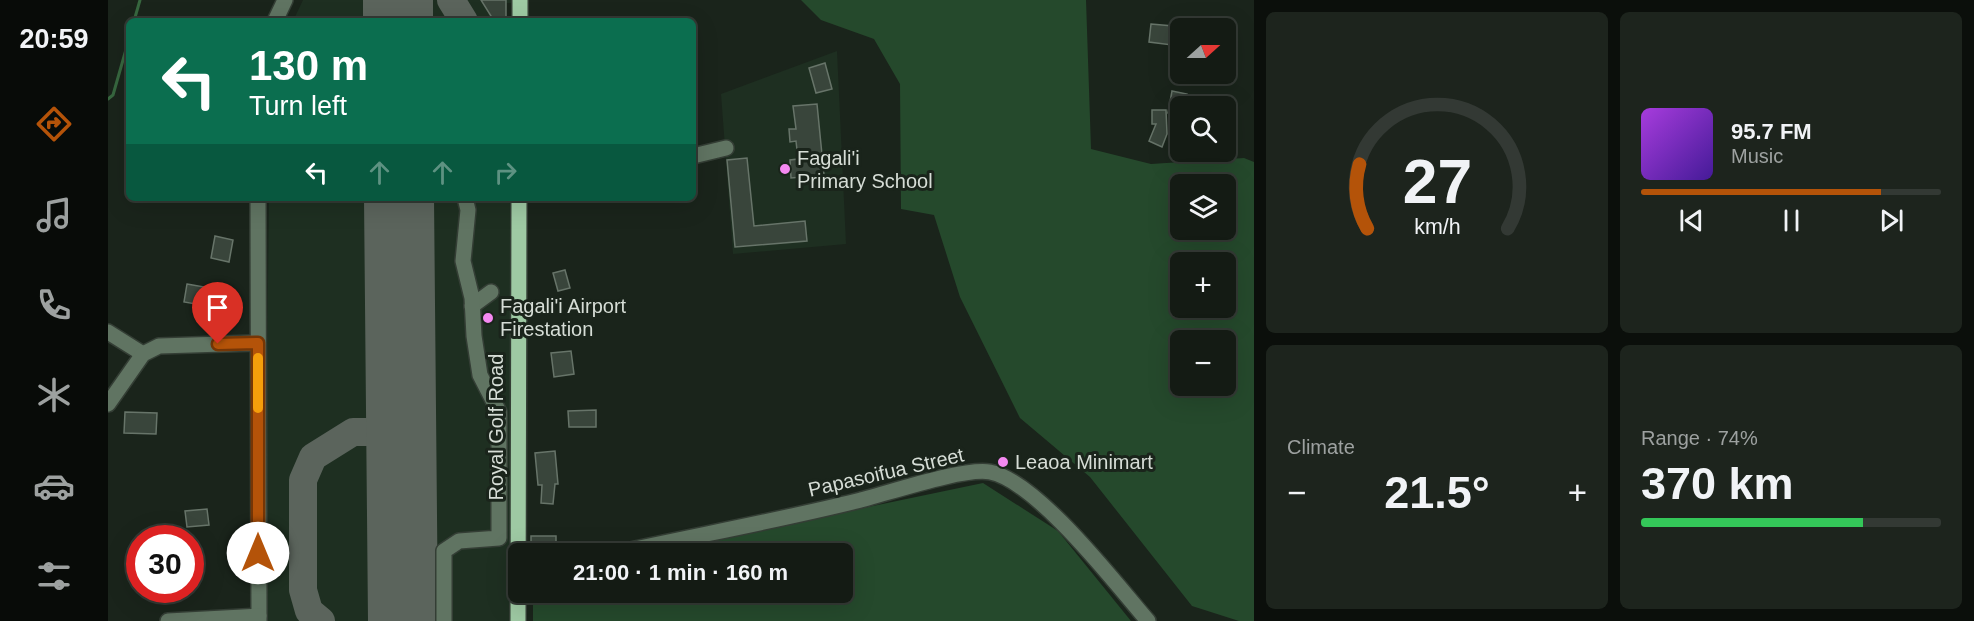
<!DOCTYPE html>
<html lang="en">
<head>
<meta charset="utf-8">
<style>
  body { margin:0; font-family:Arial,sans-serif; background:#1d241d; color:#f1f3f6; height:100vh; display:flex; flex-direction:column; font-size:22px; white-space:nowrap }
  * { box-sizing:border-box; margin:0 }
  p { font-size:20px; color:#9da1a0 }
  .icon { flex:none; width:33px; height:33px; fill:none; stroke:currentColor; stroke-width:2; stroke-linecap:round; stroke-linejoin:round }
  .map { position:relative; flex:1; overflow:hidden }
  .sheet { display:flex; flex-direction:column; gap:12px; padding:12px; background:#0b0f0b; width:720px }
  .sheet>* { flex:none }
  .hud { position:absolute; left:18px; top:18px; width:570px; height:183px; border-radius:9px; box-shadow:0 6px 24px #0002,0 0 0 2px #333934; background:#0b6e4f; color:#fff; overflow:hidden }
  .needle { width:39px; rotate:69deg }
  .tools { position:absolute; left:1062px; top:18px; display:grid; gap:12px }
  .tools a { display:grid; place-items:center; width:66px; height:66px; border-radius:9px; background:#141b14; box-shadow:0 6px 24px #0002,0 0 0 2px #333934; font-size:30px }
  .speed { position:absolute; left:18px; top:525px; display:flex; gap:12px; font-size:30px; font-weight:700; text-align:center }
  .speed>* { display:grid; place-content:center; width:78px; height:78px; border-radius:50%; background:#141b14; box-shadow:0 6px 24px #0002,0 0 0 2px #333934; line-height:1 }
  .speed .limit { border:9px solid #d22; background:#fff; color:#111 }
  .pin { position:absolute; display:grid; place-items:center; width:51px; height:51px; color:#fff; margin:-62px -26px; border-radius:50% 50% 50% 0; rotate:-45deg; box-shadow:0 0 6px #0007 }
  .pin .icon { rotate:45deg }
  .me { position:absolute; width:66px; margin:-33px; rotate:0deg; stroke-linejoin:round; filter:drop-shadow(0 0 4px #0008) }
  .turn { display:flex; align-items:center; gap:21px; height:126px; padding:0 24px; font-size:27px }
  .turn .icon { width:78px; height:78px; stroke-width:2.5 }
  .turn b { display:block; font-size:42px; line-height:51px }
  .lanes { display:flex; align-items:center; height:57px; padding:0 24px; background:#0003; justify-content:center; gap:30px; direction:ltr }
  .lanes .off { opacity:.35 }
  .big { font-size:45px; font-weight:700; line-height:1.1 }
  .sheet .widget { flex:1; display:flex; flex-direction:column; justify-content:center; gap:9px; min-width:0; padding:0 21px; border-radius:9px; background:#1d241d }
  .sheet .dial { align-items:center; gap:0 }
  .dial svg { height:156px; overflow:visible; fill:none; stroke:#333934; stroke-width:7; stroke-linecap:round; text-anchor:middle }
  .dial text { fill:#f1f3f6; stroke:none }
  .song { display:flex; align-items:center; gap:18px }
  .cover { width:72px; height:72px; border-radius:9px; background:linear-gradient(135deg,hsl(280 70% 55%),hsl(260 70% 35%)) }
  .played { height:6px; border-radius:3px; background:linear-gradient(90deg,#b45309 80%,#333934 80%) }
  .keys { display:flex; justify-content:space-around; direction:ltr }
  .heat { display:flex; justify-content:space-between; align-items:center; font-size:33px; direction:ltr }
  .charge { height:9px; border-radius:4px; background:linear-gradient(90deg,#34c759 74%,#333934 0) }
  .sheet .tiles { flex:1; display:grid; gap:12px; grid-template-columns:repeat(2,1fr) }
  .trip { position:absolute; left:400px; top:543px; width:345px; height:60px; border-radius:9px; background:#141b14; box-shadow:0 6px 24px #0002,0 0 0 2px #333934; font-weight:700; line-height:60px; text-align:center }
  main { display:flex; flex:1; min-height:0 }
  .dock { display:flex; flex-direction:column; width:108px; justify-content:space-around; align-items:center; background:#080b08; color:#9da1a0 }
  .dock .icon { width:42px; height:42px }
  .dock .current { color:#b45309 }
  .dock b { font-size:27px; color:#f1f3f6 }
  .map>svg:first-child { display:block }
  .built { fill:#1e2f21 }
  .green { fill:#25492c; fill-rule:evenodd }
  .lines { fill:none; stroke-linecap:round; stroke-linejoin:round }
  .stream { stroke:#37673f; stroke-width:3 }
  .taxiway { stroke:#5b645c; stroke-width:28 }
  .runway { stroke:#5b645c; stroke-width:70 }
  .building { fill:#39453b; stroke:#677469; stroke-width:1.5 }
  .minor-casing { stroke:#343e35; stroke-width:18 }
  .major-casing { stroke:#343e35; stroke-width:18 }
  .minor { stroke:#607462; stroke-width:15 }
  .major { stroke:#9ec9a3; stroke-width:15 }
  .route-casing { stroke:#753606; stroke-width:15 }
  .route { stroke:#b45309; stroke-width:10 }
  .slow { stroke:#f59e0b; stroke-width:10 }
  .poi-dot { fill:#f489f1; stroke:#1a241b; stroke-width:2 }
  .labels { text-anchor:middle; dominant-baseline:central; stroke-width:6; stroke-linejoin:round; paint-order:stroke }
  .poi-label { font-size:20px; fill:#d6ddd6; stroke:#1a241b; text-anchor:start }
  .street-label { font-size:20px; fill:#d6ddd6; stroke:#1a241b }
</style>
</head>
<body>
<main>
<nav class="dock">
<b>20:59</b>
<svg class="icon current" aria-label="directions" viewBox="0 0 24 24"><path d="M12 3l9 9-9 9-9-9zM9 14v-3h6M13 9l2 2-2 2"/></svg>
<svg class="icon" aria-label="music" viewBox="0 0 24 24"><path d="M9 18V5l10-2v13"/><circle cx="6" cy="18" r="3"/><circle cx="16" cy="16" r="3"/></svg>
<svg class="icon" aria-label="phone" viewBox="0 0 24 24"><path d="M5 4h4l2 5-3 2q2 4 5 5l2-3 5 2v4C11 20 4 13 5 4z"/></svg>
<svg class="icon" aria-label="climate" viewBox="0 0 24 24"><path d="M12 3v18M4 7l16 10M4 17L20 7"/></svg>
<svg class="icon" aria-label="car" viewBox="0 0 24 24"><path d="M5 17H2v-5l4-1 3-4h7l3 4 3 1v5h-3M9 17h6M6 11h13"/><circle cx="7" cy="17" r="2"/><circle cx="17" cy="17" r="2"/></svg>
<svg class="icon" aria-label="filters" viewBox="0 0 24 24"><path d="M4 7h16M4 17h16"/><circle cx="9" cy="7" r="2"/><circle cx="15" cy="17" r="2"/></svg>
</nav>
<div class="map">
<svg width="1146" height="621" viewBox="0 0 1146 621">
  <rect width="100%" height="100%" fill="#1a241b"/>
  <g class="built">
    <polygon points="195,0 403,0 403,3 398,3 398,21 185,21"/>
    <polygon points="729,51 738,244 625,254 613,94"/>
    <polygon points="161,198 404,198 403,621 159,621 157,536"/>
  </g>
  <g class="green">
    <path d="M693 0H978L983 149 1043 164 1136 158 1146 162V621H1131L1084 606 982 477 912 418 852 297 826 215 793 209 792 84 766 39 713 20ZM1072 184H1118V230H1072ZM1072 262H1118V308H1072ZM1072 340H1118V386H1072Z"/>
    <polygon points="875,483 950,531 1023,621 425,621 425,593 735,592 735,554 540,553"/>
  </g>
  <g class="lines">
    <g class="stream">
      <polyline points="26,21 32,0"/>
      <polyline points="0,99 5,95 21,39"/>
    </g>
    <g class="taxiway">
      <polyline points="343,0 356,21"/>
      <polyline points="213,621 201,611 195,590 195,480 205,457 245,432 291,432"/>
    </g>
    <g class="runway">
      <polyline points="290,0 290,21"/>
      <polyline points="291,198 295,621"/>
    </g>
  </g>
  <g class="building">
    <polygon points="373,0 398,0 398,21 383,21 383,16"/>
    <polygon points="1043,24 1065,26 1064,45 1041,42"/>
    <polygon points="717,63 724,89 708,93 701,68"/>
    <polygon points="1064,91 1079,94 1078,99 1096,103 1096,106 1072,106 1072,116 1060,113"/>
    <polygon points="709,104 716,175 683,178 682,160 690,159 688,141 682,142 681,129 688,129 685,106"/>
    <polygon points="1044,110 1058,110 1059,134 1054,147 1041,141 1048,124 1044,124"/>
    <polygon points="639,158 646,226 697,221 699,241 627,247 619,160"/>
    <polygon points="107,236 125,240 121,262 103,258"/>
    <polygon points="457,270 462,288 450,291 445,273"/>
    <polygon points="79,284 119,291 116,309 76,302"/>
    <polygon points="463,351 466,374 446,377 443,353"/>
    <polygon points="488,410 488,427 461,427 460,411"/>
    <polygon points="17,412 49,413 48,434 16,433"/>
    <polygon points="447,451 450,484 447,484 445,504 433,503 434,485 430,485 427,453"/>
    <polygon points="99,509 101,525 79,527 77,511"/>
    <rect x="423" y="536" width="25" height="14"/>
  </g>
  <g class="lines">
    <defs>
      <g id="minor">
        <polyline points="167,21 177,0"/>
        <polyline points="585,156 618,148"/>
        <polyline points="150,198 151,621"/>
        <polyline points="364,306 383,292"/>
        <polyline points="0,332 35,354"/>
        <polyline points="0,404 35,354 51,346 150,343"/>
        <path d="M504 554C585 536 668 521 749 501 778 494 856 467 882 472 929 481 1008 584 1040 621"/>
        <polyline points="60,621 151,616"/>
        <polyline points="336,621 336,551 351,541 391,538 391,412 372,375 366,336 364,298 355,261 360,210 357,198"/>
      </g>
      <g id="major">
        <polyline points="412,21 412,0"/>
        <polyline points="410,621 411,198"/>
      </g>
    </defs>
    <use href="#minor" class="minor-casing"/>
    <use href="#major" class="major-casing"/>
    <use href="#minor" class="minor"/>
    <use href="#major" class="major"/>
  </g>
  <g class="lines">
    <defs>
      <polyline id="route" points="110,344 150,343 150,553"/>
    </defs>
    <use href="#route" class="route-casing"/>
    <use href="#route" class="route"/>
    <polyline class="slow" points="150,408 150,358"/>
  </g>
  <g class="poi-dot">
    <circle cx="677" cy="169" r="6"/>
    <circle cx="380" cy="318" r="6"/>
    <circle cx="895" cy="462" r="6"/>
  </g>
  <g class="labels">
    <g class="poi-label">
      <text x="689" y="158">Fagali'i<tspan x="689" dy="23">Primary School</tspan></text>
      <text x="392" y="306">Fagali'i Airport<tspan x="392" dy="23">Firestation</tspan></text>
      <text x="907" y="462">Leaoa Minimart</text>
    </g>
    <g class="street-label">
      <text transform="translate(388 427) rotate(-90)">Royal Golf Road</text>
      <text transform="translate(778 472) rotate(-13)">Papasoifua Street</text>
    </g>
  </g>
</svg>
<div class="tools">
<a><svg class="needle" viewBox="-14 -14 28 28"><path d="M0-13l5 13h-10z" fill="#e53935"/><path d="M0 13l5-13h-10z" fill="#9da1a0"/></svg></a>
<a><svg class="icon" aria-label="search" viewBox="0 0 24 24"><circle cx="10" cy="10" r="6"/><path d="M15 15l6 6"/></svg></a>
<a><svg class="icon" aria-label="layers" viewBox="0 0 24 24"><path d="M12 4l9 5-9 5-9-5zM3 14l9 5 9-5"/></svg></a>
<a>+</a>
<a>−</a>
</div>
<div class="speed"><div class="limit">30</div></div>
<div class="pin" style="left:110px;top:344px;background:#d93025"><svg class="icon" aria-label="arrive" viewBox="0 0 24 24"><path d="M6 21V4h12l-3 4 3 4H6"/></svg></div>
<svg class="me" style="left:150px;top:553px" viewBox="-20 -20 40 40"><circle r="19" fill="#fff"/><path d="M0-13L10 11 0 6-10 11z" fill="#b45309"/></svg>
<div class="trip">21:00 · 1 min · 160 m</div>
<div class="hud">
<div class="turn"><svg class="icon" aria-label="left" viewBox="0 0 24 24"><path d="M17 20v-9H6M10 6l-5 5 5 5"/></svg><div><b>130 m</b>Turn left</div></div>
<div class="lanes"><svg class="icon" aria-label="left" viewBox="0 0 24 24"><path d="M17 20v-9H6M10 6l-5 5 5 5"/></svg><svg class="icon off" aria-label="ahead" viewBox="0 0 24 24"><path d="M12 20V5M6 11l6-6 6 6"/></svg><svg class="icon off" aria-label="ahead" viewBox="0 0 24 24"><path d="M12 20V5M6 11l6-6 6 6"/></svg><svg class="icon off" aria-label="right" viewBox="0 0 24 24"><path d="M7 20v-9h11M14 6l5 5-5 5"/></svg></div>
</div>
</div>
<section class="sheet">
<div class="tiles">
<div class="widget dial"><svg viewBox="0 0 100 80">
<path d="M14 69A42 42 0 1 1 86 69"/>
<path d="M14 69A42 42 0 0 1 10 36" stroke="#b45309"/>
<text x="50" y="56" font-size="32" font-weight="700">27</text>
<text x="50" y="72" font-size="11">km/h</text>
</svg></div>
<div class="widget">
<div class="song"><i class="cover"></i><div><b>95.7 FM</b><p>Music</p></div></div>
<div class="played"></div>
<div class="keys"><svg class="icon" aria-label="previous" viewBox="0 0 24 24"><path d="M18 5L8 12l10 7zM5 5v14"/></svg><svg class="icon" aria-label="pause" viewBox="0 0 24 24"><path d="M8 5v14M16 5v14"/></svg><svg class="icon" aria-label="next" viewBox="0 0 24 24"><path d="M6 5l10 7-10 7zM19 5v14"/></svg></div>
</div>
<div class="widget"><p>Climate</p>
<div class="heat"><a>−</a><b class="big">21.5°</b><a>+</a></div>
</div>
<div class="widget"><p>Range · 74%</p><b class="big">370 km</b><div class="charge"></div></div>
</div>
</section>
</main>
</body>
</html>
